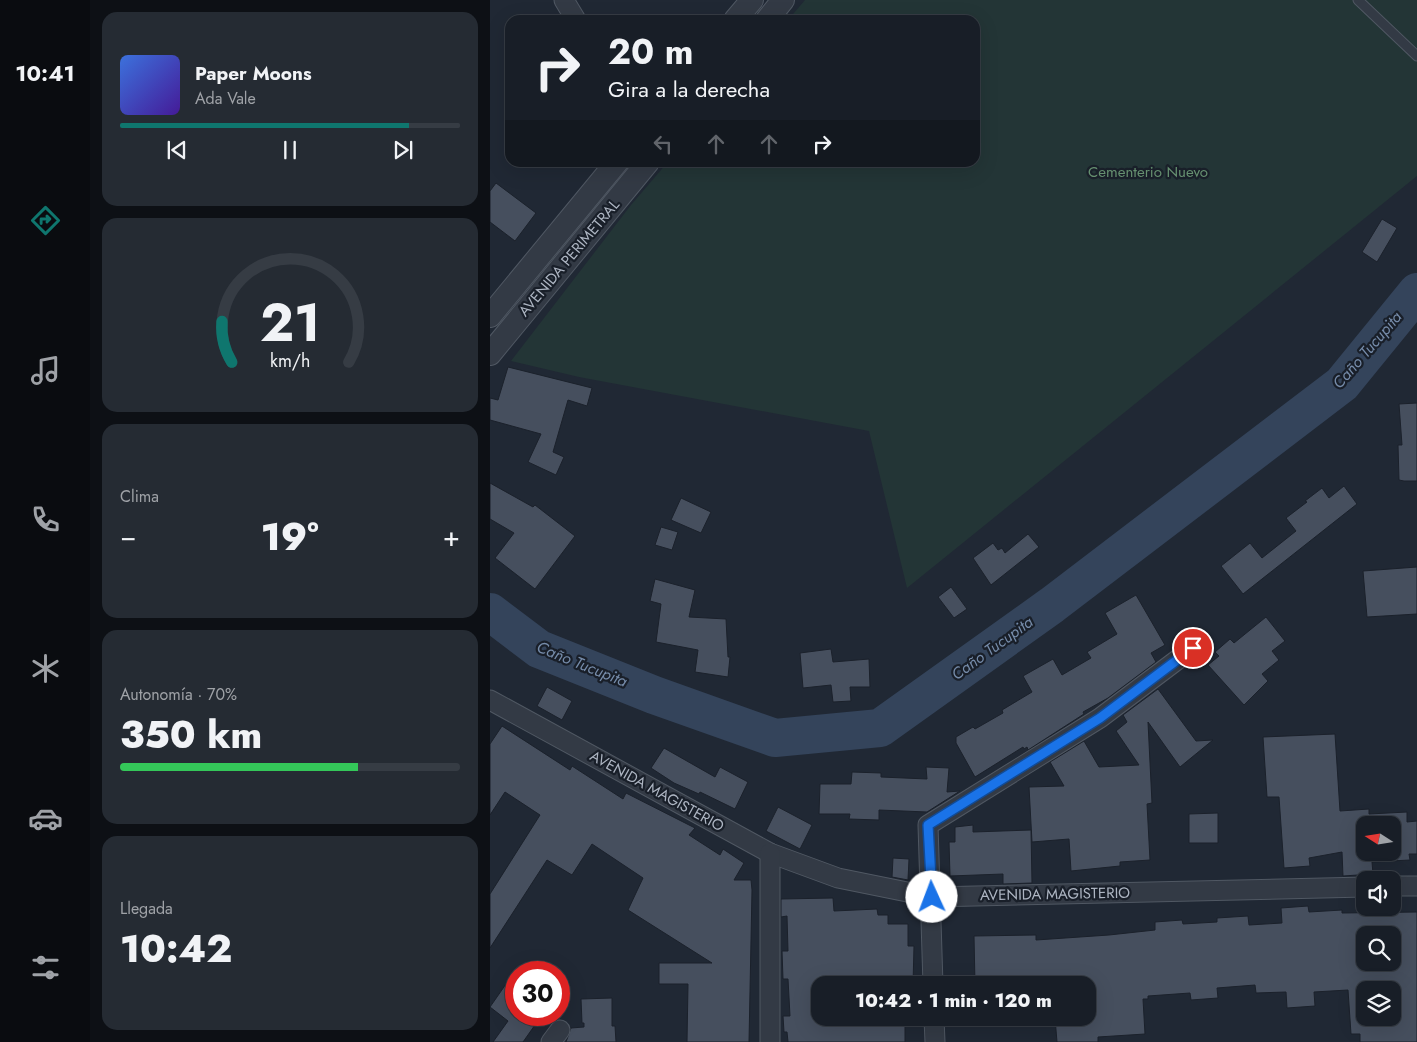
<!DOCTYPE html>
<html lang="es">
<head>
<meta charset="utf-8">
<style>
  body { margin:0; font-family:Jost,sans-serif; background:#252b33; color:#f1f3f6; height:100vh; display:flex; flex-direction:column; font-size:19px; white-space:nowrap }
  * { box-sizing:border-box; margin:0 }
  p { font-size:16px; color:#9fa2a7 }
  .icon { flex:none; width:28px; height:28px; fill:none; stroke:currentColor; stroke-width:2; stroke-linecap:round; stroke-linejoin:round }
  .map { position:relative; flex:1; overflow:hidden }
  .drawer { display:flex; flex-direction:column; gap:12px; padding:12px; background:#0d1015; width:400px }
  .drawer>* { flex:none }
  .hud { position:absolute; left:15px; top:15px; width:475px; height:152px; border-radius:15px; box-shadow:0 5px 20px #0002,0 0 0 1px #363c44; background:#181e27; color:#f1f3f6; overflow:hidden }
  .needle { width:32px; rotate:282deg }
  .tools { position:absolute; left:866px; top:816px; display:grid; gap:10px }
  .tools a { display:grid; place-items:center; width:45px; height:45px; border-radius:10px; background:#181e27; box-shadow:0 5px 20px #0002,0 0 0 1px #363c44; font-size:25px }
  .speed { position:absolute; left:15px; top:961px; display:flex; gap:10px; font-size:25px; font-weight:700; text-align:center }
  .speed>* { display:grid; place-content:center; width:65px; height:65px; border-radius:50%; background:#181e27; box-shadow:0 5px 20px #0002,0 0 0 1px #363c44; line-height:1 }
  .speed .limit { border:8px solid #d22; background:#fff; color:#111 }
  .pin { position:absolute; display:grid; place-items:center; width:42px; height:42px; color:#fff; margin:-21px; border:2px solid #fff; border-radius:50%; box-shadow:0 1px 5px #0007 }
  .me { position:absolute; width:55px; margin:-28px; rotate:358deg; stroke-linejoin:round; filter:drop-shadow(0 0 4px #0008) }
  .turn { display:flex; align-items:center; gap:18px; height:105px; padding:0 20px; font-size:22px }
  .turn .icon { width:65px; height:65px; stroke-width:2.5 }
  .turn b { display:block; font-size:35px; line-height:42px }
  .lanes { display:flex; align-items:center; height:48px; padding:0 20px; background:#0003; justify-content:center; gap:25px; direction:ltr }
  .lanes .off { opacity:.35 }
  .big { font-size:38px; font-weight:800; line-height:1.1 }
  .drawer .tile { flex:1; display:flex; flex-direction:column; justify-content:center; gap:8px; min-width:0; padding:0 18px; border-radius:15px; background:#252b33 }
  .drawer .dial { align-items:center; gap:0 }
  .dial svg { height:130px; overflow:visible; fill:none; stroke:#363c44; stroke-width:7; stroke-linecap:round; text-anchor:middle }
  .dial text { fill:#f1f3f6; stroke:none }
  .song { display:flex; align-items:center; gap:15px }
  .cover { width:60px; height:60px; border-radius:8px; background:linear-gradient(135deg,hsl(220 70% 55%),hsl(260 70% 35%)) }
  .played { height:5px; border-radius:2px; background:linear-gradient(90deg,#0f766e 85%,#363c44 85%) }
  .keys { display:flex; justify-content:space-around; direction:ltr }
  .heat { display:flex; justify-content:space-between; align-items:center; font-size:28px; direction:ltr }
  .charge { height:8px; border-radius:4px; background:linear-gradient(90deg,#34c759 70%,#363c44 0) }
  .trip { position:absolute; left:321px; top:976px; width:285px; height:50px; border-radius:15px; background:#181e27; box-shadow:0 5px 20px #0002,0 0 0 1px #363c44; font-weight:800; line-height:50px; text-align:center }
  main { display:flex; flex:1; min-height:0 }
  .menu { display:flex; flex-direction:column; width:90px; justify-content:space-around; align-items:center; background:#0a0c10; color:#9fa2a7 }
  .menu .icon { width:35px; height:35px }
  .menu .current { color:#0f766e }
  .menu b { font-size:22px; color:#f1f3f6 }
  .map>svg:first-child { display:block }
  .green { fill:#233536 }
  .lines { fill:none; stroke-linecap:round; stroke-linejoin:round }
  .river { stroke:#34445b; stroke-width:38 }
  .building { fill:#464f5e; stroke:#1b212b; fill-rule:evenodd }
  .service-casing { stroke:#505863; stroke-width:11 }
  .minor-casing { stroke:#505863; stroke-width:21 }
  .tertiary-casing { stroke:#505863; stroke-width:24 }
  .service { stroke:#333a45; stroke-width:9 }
  .minor { stroke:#333a45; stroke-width:19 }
  .tertiary { stroke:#333a45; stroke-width:22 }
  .route-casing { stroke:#114b97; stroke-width:12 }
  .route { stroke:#1a73e8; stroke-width:9 }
  .labels { text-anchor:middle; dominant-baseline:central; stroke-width:4.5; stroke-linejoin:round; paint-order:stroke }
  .park-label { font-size:15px; fill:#669070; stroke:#191f29 }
  .street-label { font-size:15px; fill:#adb5c2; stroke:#191f29 }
  .water-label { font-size:16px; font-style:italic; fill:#768caa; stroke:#191f29 }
</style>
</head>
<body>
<main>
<nav class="menu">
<b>10:41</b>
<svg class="icon current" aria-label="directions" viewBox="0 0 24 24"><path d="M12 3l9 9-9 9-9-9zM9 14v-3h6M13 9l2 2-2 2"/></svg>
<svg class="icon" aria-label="music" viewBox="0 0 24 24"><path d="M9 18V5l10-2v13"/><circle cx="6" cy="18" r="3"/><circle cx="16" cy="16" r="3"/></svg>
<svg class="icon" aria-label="phone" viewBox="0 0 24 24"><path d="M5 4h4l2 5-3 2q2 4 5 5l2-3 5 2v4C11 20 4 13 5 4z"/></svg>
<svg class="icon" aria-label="climate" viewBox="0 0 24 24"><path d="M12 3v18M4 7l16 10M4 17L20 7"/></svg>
<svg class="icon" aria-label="car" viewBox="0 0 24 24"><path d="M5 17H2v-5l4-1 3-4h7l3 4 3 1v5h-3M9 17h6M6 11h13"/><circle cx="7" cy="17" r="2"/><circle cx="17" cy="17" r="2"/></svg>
<svg class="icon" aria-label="filters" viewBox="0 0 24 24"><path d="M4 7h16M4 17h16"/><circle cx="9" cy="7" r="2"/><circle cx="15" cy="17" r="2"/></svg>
</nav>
<section class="drawer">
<div class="tile">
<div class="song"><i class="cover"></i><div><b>Paper Moons</b><p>Ada Vale</p></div></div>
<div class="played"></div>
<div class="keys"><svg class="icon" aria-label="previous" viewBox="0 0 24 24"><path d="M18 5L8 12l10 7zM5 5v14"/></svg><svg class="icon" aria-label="pause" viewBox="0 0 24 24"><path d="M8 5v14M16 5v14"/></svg><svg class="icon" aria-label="next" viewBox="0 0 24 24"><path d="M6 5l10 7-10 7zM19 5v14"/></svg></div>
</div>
<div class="tile dial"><svg viewBox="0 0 100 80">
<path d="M14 69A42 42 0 1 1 86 69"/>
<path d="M14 69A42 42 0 0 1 8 44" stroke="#0f766e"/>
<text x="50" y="56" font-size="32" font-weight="700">21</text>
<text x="50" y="72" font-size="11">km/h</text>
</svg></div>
<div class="tile"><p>Clima</p>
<div class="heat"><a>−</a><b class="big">19°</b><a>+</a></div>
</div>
<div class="tile"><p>Autonomía · 70%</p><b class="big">350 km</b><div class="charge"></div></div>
<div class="tile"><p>Llegada</p><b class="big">10:42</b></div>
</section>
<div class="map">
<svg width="927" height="1042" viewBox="0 0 927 1042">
  <rect width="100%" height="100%" fill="#202834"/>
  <polygon class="green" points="315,0 927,0 927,176 417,588 379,431 89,377 21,361 141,205 177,163 485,162 485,20 298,20"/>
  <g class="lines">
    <polyline class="river" points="0,612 49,649 164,695 285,738 390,728 562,605 852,384 927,292"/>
  </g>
  <g class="building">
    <polygon points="6,183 46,213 25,241 0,222 0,191"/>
    <polygon points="892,219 907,228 887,262 872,252"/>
    <polygon points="18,367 102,388 97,406 78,400 63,452 74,457 66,475 38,462 51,434 0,420 0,398 8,400"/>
    <polygon points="927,403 927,481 914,481 909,480 908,445 912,445 909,404"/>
    <polygon points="0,483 43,507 45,505 85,536 45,589 5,558 24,533 0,519"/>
    <polygon points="854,486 867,504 753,594 731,566 760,543 772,558 806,531 796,518 817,502 815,501 832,488 839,498"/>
    <polygon points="191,498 221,512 211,533 181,520"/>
    <polygon points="171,527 188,532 182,550 165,545"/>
    <polygon points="538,534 549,547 501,585 483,558 503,543 508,550 512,548 515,553"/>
    <polygon points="927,567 927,614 877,617 873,571"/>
    <polygon points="165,579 205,590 199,617 236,619 238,657 240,657 238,677 205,672 208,650 166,642 171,604 160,601"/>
    <polygon points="461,587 477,609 464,618 448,597"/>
    <polygon points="646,595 675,645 661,653 666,662 618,698 593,712 594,714 538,750 537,747 534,749 533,747 485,777 466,743 466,737 483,727 485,729 513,713 512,710 542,692 533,676 563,659 572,675 601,658 597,652 627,634 615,613"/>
    <polygon points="776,617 795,641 782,651 789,660 772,674 778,681 754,705 718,665 729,656 725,652 740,639 744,643"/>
    <polygon points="341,649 343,662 379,659 380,687 360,687 361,701 343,702 341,685 313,688 310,653"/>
    <polygon points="57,687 82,701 72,720 47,706"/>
    <polygon points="668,689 706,741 723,740 690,767 658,722 662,803 657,804 660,860 630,862 630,866 581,871 579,839 542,842 539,787 574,786 560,762 594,741 609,767 649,765 626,731 637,722 633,715"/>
    <polygon points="12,726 80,770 82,766 133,799 136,793 205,828 199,835 230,855 233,849 254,863 244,880 261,880 262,890 259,1042 197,1042 198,984 169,984 169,963 222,963 138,910 153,878 102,844 82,875 57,860 0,948 0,894 50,815 15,792 0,815 0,744"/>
    <path d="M845 734 850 811 879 809V814L917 812V822L927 821V854H919L920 860 882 862 883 874 853 876 852 852 819 858 820 866 794 868 789 797H777L773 737ZM875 825H902V852H875Z"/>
    <polygon points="174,748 225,777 230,767 258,782 245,809 210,792 209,794 184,783 161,768"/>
    <polygon points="436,767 459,768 457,792 470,791 437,812 389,810 389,820 359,819 360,814 329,814 330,784 361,784 362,772 391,773 391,777 437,779"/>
    <polygon points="288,807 322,825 310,849 276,831"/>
    <polygon points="728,813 728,843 699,843 699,814"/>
    <polygon points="483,825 483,832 541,830 542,883 513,884 513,874 460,876 459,842 465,842 465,827"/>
    <polygon points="403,858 419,859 418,880 402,877"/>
    <polygon points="343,898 344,911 387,909 388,915 398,915 398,924 418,924 418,946 424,946 423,985 330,985 330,1018 415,1018 415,1042 298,1042 297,1032 294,1032 293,1016 300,1016 298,979 293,979 292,951 298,951 297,916 291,917 291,899"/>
    <path d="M818 906 819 912 852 910V913L927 912V1042H870V1034H861L858 990 824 992 825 1006 797 1008 796 992 766 993 765 985 727 988 728 998 701 1000 700 993 658 996V999H653L655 1034 608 1037V1042H567L565 1018H598V985H485L484 936 546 935V940L619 935 665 930V922L692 920 693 924 727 922V918L758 916 759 925 792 923 791 908ZM875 935H902V962H875ZM875 990H902V1018H875Z"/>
    <polygon points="16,984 26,991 26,1015 52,1015 33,1042 3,1042 18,1021 0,1007"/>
    <polygon points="122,998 122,1026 125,1026 126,1042 76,1042 81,1028 94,1027 94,1023 92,1023 91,999"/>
  </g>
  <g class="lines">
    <defs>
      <polyline id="service" points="868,0 927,56"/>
      <g id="minor">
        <polyline points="74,0 86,20"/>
        <polyline points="0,700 280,853 348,878 442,897 875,887"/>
        <polyline points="280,853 280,1042"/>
        <polyline points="902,886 927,886"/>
        <polyline points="443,985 438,825 610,718 703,648"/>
        <polyline points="444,1018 445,1042"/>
        <polyline points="61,1042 70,1030"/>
      </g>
      <g id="tertiary">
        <polyline points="245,20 262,0"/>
        <polyline points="277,20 293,0"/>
        <polyline points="0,316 127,162"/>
        <polyline points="0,354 158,162"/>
      </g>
    </defs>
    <use href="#service" class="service-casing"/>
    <use href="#minor" class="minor-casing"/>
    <use href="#tertiary" class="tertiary-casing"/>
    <use href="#service" class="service"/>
    <use href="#minor" class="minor"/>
    <use href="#tertiary" class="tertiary"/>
  </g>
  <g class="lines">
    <defs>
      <polyline id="route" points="442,897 438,825 610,718 703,648"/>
    </defs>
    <use href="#route" class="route-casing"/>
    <use href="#route" class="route"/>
  </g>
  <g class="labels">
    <g class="park-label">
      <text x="658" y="172">Cementerio Nuevo</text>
    </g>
    <g class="street-label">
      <text transform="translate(79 258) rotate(-50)">AVENIDA PERIMETRAL</text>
      <text transform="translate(167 791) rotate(29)">AVENIDA MAGISTERIO</text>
      <text transform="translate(565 894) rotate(-1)">AVENIDA MAGISTERIO</text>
    </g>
    <g class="water-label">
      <text transform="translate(877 350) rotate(-49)">Caño Tucupita</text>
      <text transform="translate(502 648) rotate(-36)">Caño Tucupita</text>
      <text transform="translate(92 664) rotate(22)">Caño Tucupita</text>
    </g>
  </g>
</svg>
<div class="tools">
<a><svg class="needle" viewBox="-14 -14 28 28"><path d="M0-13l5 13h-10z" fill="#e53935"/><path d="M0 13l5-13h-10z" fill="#9fa2a7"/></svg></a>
<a><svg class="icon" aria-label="sound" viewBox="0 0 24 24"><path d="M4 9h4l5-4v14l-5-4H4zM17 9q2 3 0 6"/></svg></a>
<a><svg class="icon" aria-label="search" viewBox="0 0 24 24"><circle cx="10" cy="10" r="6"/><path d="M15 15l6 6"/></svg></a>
<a><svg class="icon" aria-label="layers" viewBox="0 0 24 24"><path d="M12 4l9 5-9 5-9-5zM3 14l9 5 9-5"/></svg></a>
</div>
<div class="speed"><div class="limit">30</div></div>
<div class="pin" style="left:703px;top:648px;background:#d93025"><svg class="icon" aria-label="arrive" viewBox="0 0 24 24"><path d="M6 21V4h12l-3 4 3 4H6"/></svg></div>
<svg class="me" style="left:442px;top:897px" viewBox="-20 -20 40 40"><circle r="19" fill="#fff"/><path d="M0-13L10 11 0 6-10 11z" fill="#1a73e8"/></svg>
<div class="trip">10:42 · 1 min · 120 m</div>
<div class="hud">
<div class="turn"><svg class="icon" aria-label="right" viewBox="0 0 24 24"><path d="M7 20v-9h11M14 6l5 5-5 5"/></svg><div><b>20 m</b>Gira a la derecha</div></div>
<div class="lanes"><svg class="icon off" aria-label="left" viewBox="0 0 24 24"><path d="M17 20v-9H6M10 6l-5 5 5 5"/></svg><svg class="icon off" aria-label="ahead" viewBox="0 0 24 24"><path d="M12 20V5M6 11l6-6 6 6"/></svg><svg class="icon off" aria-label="ahead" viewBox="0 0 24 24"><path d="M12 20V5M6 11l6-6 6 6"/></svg><svg class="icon" aria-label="right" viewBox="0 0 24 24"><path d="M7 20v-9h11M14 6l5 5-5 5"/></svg></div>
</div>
</div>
</main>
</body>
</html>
